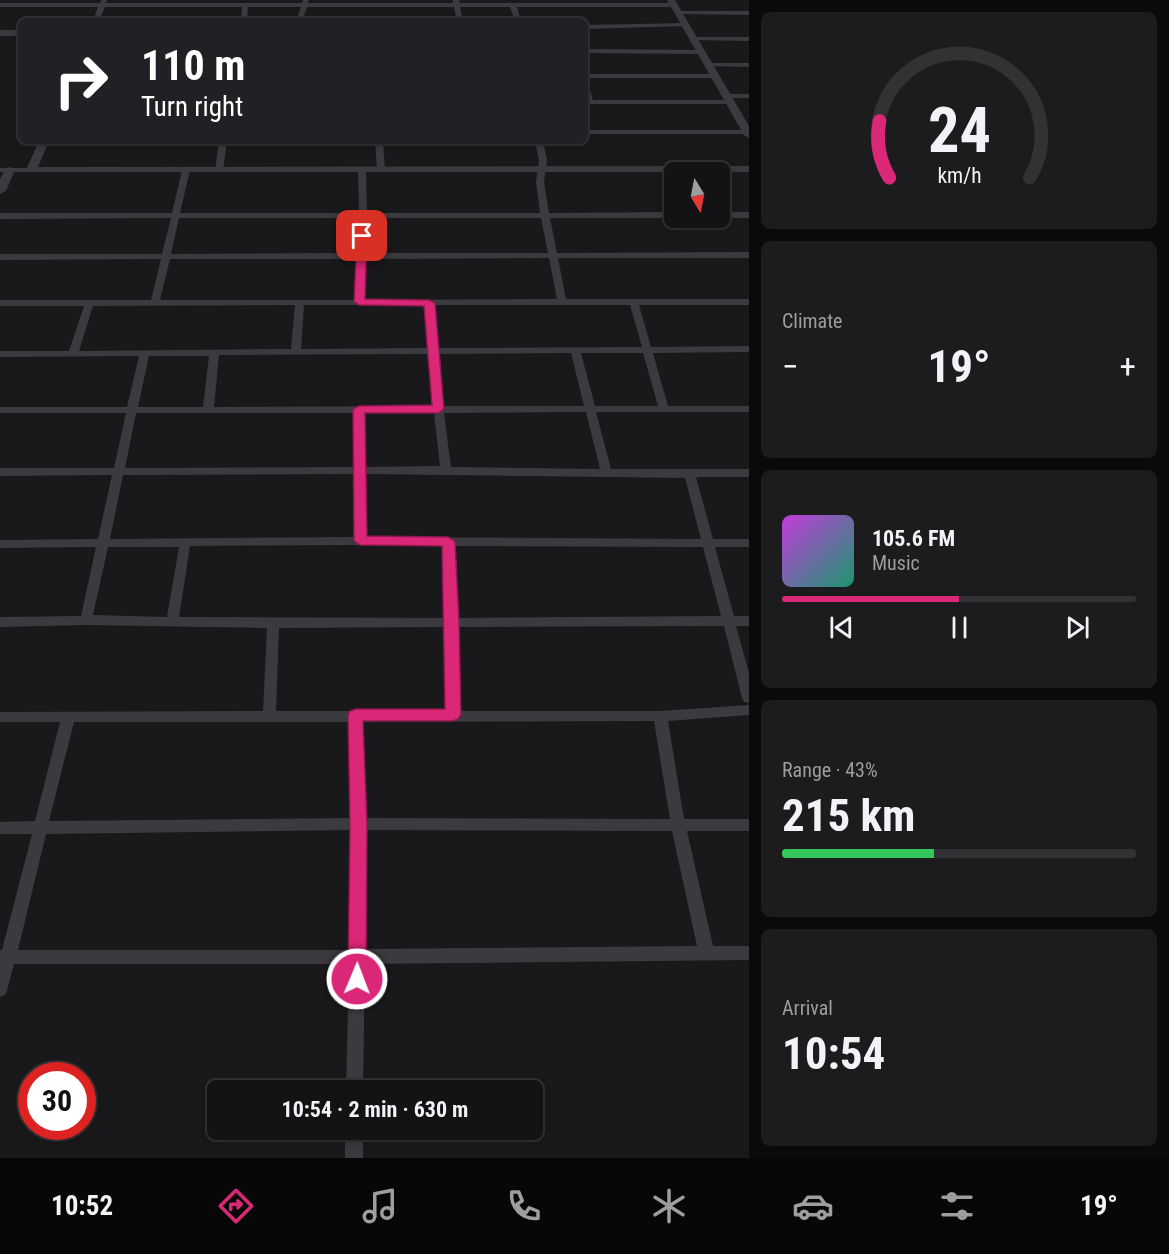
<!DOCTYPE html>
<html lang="en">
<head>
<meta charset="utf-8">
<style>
  body { margin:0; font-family:"Roboto Condensed",sans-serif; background:#1c1b1d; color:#f1f3f6; height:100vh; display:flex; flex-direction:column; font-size:22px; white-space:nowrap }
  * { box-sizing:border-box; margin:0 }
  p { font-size:20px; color:#9d9ea0 }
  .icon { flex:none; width:33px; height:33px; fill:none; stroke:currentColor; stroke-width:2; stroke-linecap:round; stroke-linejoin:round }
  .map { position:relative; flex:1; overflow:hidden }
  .sheet { display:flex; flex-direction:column; gap:12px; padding:12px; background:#0a0a0b; width:420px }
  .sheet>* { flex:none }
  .guide { position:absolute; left:18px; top:18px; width:570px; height:126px; border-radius:9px; box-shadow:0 3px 9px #0003,0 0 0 2px #323234; background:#202124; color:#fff; overflow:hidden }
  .needle { width:39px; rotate:170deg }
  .fabs { position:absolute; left:664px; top:162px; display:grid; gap:12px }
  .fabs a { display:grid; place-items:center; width:66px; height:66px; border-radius:9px; background:#131214; box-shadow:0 3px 9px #0003,0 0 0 2px #323234; font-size:30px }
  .speed { position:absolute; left:18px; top:1062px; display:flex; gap:12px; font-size:30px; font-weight:700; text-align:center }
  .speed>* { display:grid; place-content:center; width:78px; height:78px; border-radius:50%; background:#131214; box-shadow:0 3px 9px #0003,0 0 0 2px #323234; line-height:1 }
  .speed .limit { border:9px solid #d22; background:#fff; color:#111 }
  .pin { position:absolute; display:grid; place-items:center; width:51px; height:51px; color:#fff; margin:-26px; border-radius:12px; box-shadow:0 3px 9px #0006 }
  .me { position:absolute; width:66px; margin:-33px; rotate:1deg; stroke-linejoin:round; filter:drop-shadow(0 0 4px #0008) }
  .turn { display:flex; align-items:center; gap:21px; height:126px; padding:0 24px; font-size:27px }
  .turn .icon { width:78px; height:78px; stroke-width:2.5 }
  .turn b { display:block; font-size:42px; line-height:51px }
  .big { font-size:45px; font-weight:700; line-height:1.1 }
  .sheet .card { flex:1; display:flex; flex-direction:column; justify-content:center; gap:9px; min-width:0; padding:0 21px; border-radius:9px; background:#1c1b1d }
  .sheet .dial { align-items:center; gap:0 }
  .dial svg { height:156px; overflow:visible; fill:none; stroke:#323234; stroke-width:7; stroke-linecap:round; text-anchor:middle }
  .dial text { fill:#f1f3f6; stroke:none }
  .song { display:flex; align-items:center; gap:18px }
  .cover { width:72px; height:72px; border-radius:9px; background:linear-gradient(135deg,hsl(290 70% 55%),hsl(160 70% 35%)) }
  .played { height:6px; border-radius:3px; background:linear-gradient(90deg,#db2777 50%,#323234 50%) }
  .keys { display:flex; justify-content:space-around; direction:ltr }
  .heat { display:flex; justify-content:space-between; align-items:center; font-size:33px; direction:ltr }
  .charge { height:9px; border-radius:4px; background:linear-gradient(90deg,#34c759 43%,#323234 0) }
  .trip { position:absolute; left:207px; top:1080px; width:336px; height:60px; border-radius:9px; background:#131214; box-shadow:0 3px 9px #0003,0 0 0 2px #323234; font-weight:700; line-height:60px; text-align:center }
  .tab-bar { display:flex; height:96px; justify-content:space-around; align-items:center; background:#080708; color:#9d9ea0 }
  .tab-bar .icon { width:42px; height:42px }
  .tab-bar .selected { color:#db2777 }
  .tab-bar b { font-size:27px; color:#f1f3f6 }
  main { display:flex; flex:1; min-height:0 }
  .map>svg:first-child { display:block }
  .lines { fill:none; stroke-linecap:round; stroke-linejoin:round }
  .minor { fill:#3a3a3f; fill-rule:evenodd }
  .tertiary { fill:#3a3a3f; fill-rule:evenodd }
  .route { fill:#db2777; stroke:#8e194d; stroke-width:1.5 }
</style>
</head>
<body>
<main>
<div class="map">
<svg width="749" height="1158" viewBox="0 0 749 1158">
  <rect width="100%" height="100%" fill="#19181b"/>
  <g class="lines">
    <g class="minor">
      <polygon points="101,0 107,0 106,3 302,3 303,0 309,0 308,3 453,3 453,0 459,0 460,3 674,3 677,5 674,7 517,7 521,21 515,21 510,7 460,7 463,21 457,21 454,7 307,7 302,21 296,21 301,7 248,7 247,21 241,21 242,7 105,7 99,21 93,21 98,7 0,7 0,3 100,3"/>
      <polygon points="679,11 749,11 749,15 677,14 677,12"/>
      <polygon points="685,23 688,25 687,26 585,29 585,25"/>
      <polygon points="694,37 749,37 749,41 692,40 692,38"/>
      <polygon points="585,49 701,50 704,52 701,54 585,53"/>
      <polygon points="708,63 749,63 749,67 706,66 705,65"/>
      <polygon points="585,74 714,74 717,76 714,78 585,78"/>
      <polygon points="585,84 589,86 593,100 729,100 733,102 729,104 585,104"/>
      <rect x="723" y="94" width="26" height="4"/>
      <rect x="585" y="130" width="164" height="4"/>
      <polygon points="219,141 227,141 223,170 219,172 215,170"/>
      <polygon points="375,141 383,141 385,170 381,172 377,170"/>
      <path d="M535 141H543L547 160 544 182 549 213 675 212V218H550L557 253 749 252V258H558L566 299H749V305H639L651 347 749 346V352L653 353 668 406H749V412H596L611 469H749V477H696L713 539H749V547H715L734 616H749V626H736L749 673V703L744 702 742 698 724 626 458 627 460 711H660L749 705V715L668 721 684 819H749V831H687L713 946H749V960L365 964 363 1090H346L349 964H14L6 994 0 997V950H2L32 834H0V822L35 821 60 722H0V712L263 711 267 628 86 625 0 627V617L81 616 96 547 0 548V540L98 539 112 475 0 476V468H114L126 413H0V407H127L139 356 0 357V351H69L84 306H0V300H151L161 259 0 260V254H162L171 218 0 219V213H172L182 170 186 168 190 170 180 213H359L358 170 362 168 366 170 367 213H540L536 182 539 160ZM179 218H359L357 253 171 254ZM367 218H541L548 253H366ZM549 258 557 299 364 300 365 259ZM170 259H357L355 300H160ZM295 305 291 349 79 351 93 306ZM304 305H425L427 348 301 349ZM435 305H630L642 347 437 348ZM571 353 584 406H444L437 354ZM581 353H643L658 406H595ZM427 354 433 406 214 407 219 355ZM149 356H209L203 407H138ZM586 412 600 469 451 467 444 413ZM136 413H354V467L125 468ZM364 413H434L440 466 365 467ZM354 474V537L110 539 123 475ZM365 474 685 478 701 539 366 537ZM360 545H443L446 618 179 617 190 546ZM455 546 703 547 721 616 458 618ZM108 547H179L167 617 93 615ZM446 627V711H276L279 628ZM654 721 670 819 366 818 363 722ZM74 722H349L352 818 49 821ZM352 830 349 950H18L46 834ZM366 830 672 831 697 946 365 949Z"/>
      <polygon points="0,168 31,168 35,170 31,172 0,172"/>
      <rect x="720" y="212" width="29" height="6"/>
      <rect x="345" y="1130" width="18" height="28"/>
    </g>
    <g class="tertiary">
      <polygon points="667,0 675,0 749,126 749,138 744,135"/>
      <rect x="0" y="30" width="21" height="6"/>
      <polygon points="39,141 49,141 38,167 749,166 749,172 27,172 26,170"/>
      <polygon points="10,167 15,170 6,191 0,194 0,179 6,168"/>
    </g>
  </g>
  <polygon class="route" points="362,233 367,236 365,299 429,300 435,303 444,409 439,413 365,413 367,536 448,537 455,541 459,621 461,715 458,719 453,721 363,721 367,824 366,979 363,985 357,988 351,985 348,979 350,824 348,715 350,711 356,709 445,709 442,546 360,545 354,541 353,409 359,406 432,405 424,306 359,305 354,302 357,236"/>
</svg>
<div class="fabs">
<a><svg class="needle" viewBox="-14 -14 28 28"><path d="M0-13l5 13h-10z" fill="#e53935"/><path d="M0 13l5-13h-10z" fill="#9d9ea0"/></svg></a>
</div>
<div class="speed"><div class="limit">30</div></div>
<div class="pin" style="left:362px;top:236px;background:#d93025"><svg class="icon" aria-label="arrive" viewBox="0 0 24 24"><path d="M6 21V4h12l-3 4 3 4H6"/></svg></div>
<svg class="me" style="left:357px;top:979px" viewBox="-20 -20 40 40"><circle r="17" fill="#db2777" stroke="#fff" stroke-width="3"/><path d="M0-11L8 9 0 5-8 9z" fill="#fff"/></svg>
<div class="trip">10:54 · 2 min · 630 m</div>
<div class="guide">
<div class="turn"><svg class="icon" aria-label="right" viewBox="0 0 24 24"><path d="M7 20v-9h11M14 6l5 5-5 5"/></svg><div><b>110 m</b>Turn right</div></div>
</div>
</div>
<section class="sheet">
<div class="card dial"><svg viewBox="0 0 100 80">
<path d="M14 69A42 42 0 1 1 86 69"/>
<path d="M14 69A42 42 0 0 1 9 40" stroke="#db2777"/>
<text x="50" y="56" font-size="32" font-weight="700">24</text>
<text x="50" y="72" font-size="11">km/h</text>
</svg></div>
<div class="card"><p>Climate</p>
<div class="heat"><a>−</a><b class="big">19°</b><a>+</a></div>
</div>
<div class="card">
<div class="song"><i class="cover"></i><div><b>105.6 FM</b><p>Music</p></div></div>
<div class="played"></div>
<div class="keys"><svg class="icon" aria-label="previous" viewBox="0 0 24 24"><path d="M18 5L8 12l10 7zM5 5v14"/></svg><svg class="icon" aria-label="pause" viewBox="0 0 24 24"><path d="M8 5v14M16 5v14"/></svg><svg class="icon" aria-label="next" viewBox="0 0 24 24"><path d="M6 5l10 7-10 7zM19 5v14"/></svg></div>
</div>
<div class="card"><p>Range · 43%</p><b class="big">215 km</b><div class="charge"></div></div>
<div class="card"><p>Arrival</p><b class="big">10:54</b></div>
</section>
</main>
<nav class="tab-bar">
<b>10:52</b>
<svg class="icon selected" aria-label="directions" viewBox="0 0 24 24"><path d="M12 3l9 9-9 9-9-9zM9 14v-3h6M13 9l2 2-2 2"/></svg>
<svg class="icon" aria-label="music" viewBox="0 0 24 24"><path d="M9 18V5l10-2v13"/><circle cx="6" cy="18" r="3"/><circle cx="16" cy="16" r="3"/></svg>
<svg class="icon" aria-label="phone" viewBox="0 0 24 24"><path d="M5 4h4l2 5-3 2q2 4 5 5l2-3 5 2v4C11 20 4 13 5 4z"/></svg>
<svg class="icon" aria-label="climate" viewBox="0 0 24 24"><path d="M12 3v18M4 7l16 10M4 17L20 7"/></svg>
<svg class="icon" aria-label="car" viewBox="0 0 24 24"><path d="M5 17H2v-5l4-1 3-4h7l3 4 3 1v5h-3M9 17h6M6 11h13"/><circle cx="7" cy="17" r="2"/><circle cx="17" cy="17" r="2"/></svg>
<svg class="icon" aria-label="filters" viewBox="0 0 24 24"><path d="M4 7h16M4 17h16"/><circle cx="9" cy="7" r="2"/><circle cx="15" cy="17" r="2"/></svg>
<b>19°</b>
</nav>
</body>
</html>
